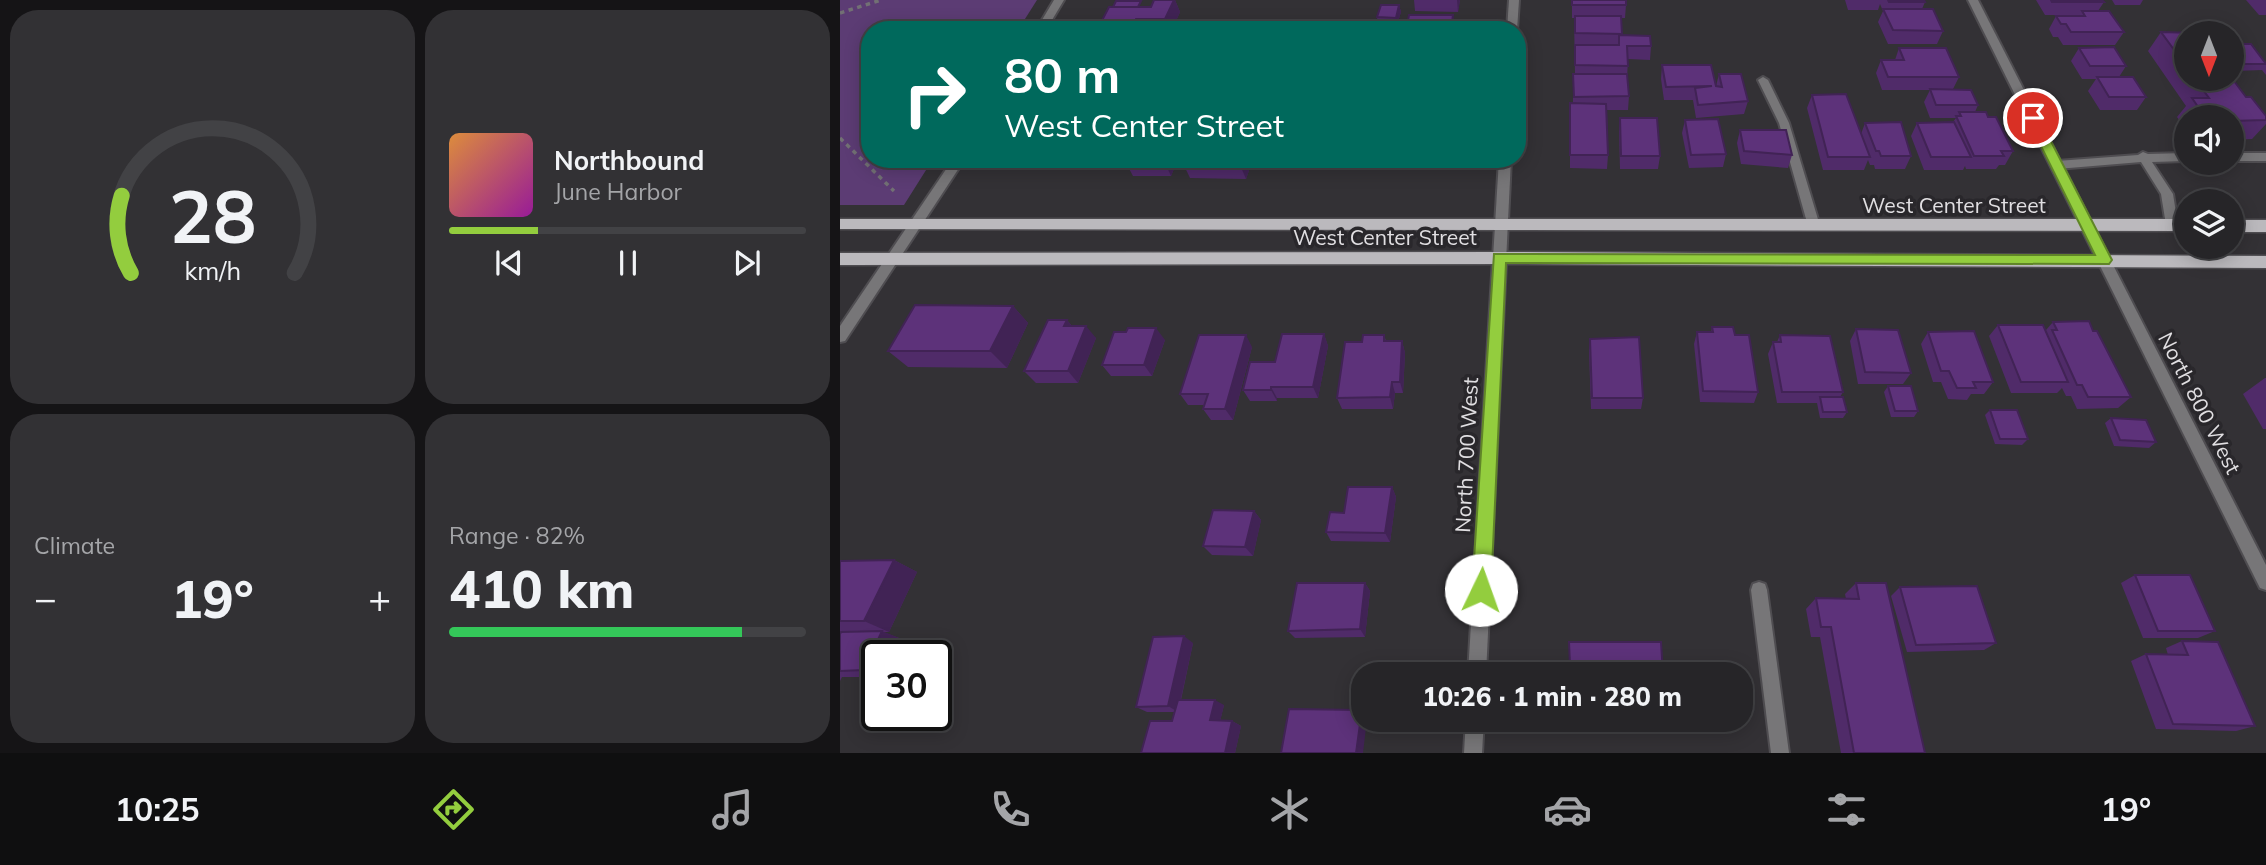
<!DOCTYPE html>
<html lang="en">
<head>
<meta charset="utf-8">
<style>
  body { margin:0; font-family:Mulish,sans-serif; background:#323134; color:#f1f3f6; height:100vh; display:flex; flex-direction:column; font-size:26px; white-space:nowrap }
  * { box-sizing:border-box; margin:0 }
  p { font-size:23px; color:#a4a5a8 }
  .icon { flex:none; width:38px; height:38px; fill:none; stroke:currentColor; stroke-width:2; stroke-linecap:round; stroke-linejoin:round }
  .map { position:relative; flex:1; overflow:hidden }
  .details { display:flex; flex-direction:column; gap:10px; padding:10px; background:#151416; width:840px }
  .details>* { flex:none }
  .hud { position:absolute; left:21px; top:21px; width:665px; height:147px; border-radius:28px; box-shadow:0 4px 18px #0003,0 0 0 2px #424245; background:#00695c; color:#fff; overflow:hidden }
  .needle { width:46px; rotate:180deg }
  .buttons { position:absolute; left:1334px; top:21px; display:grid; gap:14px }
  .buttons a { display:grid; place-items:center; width:70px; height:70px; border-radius:50%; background:#262528; box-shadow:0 4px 18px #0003,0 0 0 2px #424245; font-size:35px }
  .speed { position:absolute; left:21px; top:640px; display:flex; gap:14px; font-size:35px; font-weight:700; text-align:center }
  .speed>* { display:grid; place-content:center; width:91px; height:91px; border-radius:50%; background:#262528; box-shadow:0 4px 18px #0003,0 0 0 2px #424245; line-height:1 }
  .speed .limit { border:4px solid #111; border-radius:10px; background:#fff; color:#111 }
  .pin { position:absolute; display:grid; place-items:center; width:60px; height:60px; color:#fff; margin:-30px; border:4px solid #fff; border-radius:50%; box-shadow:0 2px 7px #0007 }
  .me { position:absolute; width:77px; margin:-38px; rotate:3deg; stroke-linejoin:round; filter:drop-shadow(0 0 5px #0008) }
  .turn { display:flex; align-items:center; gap:24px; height:147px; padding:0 28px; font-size:32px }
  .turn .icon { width:91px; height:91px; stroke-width:2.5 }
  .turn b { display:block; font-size:49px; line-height:60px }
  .big { font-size:52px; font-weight:800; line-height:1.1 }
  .details .card { flex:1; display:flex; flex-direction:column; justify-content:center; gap:10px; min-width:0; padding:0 24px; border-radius:28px; background:#323134 }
  .details .dial { align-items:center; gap:0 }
  .dial svg { height:182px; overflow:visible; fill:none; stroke:#424245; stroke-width:7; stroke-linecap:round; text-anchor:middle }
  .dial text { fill:#f1f3f6; stroke:none }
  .song { display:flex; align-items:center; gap:21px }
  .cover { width:84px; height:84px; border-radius:10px; background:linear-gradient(135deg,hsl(30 70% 55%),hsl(300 70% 35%)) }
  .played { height:7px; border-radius:4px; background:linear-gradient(90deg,#93cd3e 25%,#424245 25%) }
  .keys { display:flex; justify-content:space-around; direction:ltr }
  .heat { display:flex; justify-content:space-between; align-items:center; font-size:38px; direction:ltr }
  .charge { height:10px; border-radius:5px; background:linear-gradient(90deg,#34c759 82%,#424245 0) }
  .details .tiles { flex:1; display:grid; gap:10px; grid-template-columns:repeat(2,1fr) }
  .trip { position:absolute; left:511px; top:662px; width:402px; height:70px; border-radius:28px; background:#262528; box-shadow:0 4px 18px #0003,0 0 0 2px #424245; font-weight:800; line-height:70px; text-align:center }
  .menu { display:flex; height:112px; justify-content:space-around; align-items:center; background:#0f0f10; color:#a4a5a8 }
  .menu .icon { width:49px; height:49px }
  .menu .active { color:#93cd3e }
  .menu b { font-size:32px; color:#f1f3f6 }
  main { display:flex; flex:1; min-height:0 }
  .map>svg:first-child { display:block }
  .green { fill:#5c3c74 }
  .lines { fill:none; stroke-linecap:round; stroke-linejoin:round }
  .service-casing { stroke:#4f4d51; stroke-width:4 }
  .minor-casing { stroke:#4f4d51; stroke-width:4 }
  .primary-casing { stroke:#4f4d51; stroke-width:3 }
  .path { stroke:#727074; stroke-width:3.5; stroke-dasharray:4.5 4.5; stroke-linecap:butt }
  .service { fill:#777678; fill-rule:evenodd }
  .minor { fill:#777678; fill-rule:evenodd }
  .primary { fill:#bbb9bd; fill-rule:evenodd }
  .wall { fill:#502b69 }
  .shaded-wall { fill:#412355 }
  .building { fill:#5d327a; stroke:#412355; stroke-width:2 }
  .route { fill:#93cd3e; stroke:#608528; stroke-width:2 }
  .labels { text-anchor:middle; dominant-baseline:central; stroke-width:7; stroke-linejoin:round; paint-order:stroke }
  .street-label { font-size:21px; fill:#e1dfe2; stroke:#29272b }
</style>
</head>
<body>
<main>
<section class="details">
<div class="tiles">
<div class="card dial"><svg viewBox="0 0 100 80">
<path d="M14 69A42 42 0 1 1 86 69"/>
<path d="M14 69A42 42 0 0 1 10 35" stroke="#93cd3e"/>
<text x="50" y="56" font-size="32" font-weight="700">28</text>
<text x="50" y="72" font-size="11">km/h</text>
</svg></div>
<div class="card">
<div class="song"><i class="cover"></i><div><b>Northbound</b><p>June Harbor</p></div></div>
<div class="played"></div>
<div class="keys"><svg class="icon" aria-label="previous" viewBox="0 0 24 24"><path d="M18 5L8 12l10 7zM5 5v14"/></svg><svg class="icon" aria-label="pause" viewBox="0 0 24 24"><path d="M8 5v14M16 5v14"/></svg><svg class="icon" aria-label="next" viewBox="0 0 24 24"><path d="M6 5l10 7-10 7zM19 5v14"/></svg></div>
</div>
<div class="card"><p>Climate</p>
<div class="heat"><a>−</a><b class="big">19°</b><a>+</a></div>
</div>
<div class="card"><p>Range · 82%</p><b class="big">410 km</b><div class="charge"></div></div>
</div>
</section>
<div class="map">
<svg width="1426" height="753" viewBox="0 0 1426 753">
  <rect width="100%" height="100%" fill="#333135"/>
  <polygon class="green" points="0,0 197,0 178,30 30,30 30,159 93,159 64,205 0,205"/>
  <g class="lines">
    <defs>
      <g id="service">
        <polygon points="923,77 928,80 949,123 980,226 978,229 970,229 968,226 939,123 918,80"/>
        <polygon points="1303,152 1308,154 1346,153 1346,161 1312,162 1333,194 1338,225 1336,228 1328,228 1326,225 1321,194 1301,162 1217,169 1211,165 1217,161 1298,155"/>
        <rect x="1391" y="153" width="35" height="8"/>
        <polygon points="919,582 925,584 927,590 949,753 931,753 911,590 913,584"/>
      </g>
      <g id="minor">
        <polygon points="214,0 224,0 206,30 196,30"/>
        <polygon points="669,0 679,0 677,30 667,30"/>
        <polygon points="1128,0 1138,0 1426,565 1426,590 1420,588"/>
        <polygon points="113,159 125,159 5,341 0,342 0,326"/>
        <polygon points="659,159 671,159 646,674 628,674"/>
        <polygon points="626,719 644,719 642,753 624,753"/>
      </g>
      <g id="primary">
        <polygon points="0,219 1346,219 1346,231 0,229"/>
        <rect x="1391" y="220" width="35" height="12"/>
        <polygon points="670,252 1426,256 1426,268 670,264 0,265 0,253"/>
      </g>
    </defs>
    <use href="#service" class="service-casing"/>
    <use href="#minor" class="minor-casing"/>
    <use href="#primary" class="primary-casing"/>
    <g class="path">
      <polyline points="0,13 41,0"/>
      <polyline points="0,138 54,191"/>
    </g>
    <use href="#service" class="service"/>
    <use href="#minor" class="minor"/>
    <use href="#primary" class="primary"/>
  </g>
  <g class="wall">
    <polygon points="314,0 335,0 340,12 332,30 257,30 304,7 311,7"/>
    <polygon points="574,0 620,0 618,12 575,11"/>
    <polygon points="732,0 786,5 785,18 781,18 782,35 811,46 810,60 788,59 787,79 789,96 788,110 767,110 768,155 767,169 730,168 730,103 733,103 733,74 735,74 734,18 732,18"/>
    <polygon points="1005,0 1084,0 1085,2 1082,9 1103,31 1097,44 1048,44 1038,22 1043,11 1040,4 1038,10 1008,10"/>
    <polygon points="1196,0 1262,0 1264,2 1258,11 1284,32 1275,45 1223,45 1218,37 1213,37 1209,29 1216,16 1239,15 1205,15"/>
    <polygon points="1272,0 1303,0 1300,5 1275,5"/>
    <polygon points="1406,0 1426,0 1426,15 1419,15"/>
    <polygon points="559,5 561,12 557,25 538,24 537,17"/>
    <polygon points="1321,32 1346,33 1346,79 1391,79 1406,97 1426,116 1426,124 1412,139 1391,140 1391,117 1346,117 1346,130 1337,117 1346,106 1308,51"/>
    <polygon points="1391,44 1426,62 1426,75 1422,70 1396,71 1391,65"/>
    <polygon points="1059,48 1119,77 1113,89 1138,105 1135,112 1148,117 1173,151 1165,165 1159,165 1156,169 1126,169 1125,166 1123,170 1084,170 1071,136 1077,123 1113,122 1116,118 1090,118 1084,102 1090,90 1042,90 1036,73 1041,60 1055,60"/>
    <polygon points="1239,48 1286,66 1279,77 1306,97 1297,110 1260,110 1248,91 1256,79 1242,79 1231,61"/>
    <polygon points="822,65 876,86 879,74 908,101 904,114 856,118 853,100 824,100 821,79"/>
    <polygon points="972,95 1021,134 1025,123 1071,156 1065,169 1035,169 1034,165 1030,165 1028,160 1024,170 983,170 967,108"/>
    <polygon points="780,118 820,156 818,169 780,169 779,131"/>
    <polygon points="845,120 886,154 883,167 849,168 842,133"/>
    <polygon points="900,130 952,155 948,168 901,164 897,143"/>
    <polygon points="338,159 331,176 293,176 286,163"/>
    <polygon points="341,159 413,159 406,179 350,178"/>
    <polygon points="525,159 555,159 554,167 527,167"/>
    <polygon points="173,306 188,323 167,368 68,367 48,351"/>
    <polygon points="227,320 232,326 256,338 238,383 196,383 184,371"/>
    <polygon points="1213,322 1253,331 1291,397 1278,408 1237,409 1231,396 1226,396 1222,388 1217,393 1171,393 1149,336 1158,325 1206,330"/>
    <polygon points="872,327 895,335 918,392 914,403 860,402 854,344 857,332 871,332"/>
    <polygon points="1016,329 1071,373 1063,384 1018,384 1010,341"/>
    <polygon points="286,332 325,340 312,376 271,376 262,365"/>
    <polygon points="1088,332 1153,382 1144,394 1131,394 1127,400 1108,399 1101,382 1093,382 1081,344"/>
    <polygon points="484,334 488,346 478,398 437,398 437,401 410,401 403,390 435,362"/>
    <polygon points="544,335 546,341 562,341 565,353 563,393 555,393 553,409 502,409 497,398 522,342"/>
    <polygon points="940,335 1003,392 1000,397 1007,412 1003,418 980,418 977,403 937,403 928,354 933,342 937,342"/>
    <polygon points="750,339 803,398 801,409 751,409 749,351"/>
    <polygon points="412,347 393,420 371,420 363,409 364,405 348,405 340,394"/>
    <polygon points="1425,378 1426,378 1426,429 1423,429 1403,394"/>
    <polygon points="1048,386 1078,411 1074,417 1051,417 1044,392"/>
    <polygon points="1150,410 1188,439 1182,445 1155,444 1145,415"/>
    <polygon points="1271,418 1316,442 1309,448 1274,446 1265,423"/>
    <polygon points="552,487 556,497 550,542 491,541 486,532 504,513"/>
    <polygon points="414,511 421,520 413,556 372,555 363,546"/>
    <polygon points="54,560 77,572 49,632 43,632 59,638 51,656 37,656 37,677 2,677 0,681 0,634 1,632 0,632 0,561"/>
    <polygon points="1295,575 1375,631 1358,638 1303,638 1281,583"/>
    <polygon points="525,583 530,591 525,637 455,638 448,631"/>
    <polygon points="1016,583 1085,753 1001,753 980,637 971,637 966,609 976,598 1006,599 1005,594"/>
    <polygon points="1060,587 1156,643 1144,650 1067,652 1051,596"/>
    <polygon points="1342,641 1415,726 1396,731 1316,729 1291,661 1306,654 1328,655 1326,648"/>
    <polygon points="353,643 341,700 384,705 380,721 392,721 401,726 395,753 301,753 332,721 334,712 307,712 296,707"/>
    <polygon points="729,649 823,674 729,673"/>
  </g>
  <g class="shaded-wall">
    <polygon points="334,0 335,0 340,12 332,30 330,30 325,19"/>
    <polygon points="617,0 620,0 618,12"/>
    <polygon points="559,5 561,12 557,25 556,18"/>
    <polygon points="613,15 615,30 611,30"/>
    <polygon points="296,19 301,30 291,30"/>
    <polygon points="326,159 338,159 331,176 325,163"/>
    <polygon points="399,159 413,159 406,179 398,160"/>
    <polygon points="173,306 188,323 167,368 150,351"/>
    <polygon points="227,320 237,332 224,326"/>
    <polygon points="246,326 256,338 238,383 228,371"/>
    <polygon points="316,328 325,340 312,376 304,365"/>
    <polygon points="484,334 488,346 478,398 473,387"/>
    <polygon points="406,335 412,347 393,420 385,409"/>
    <polygon points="562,341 565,353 563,393 560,382"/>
    <polygon points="552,382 555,393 553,409 550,397"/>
    <polygon points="431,387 437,398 437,401 431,390"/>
    <polygon points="552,487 556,497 550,542 545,533"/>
    <polygon points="414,511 421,520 413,556 405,547"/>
    <polygon points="54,560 77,572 49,632 24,621"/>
    <polygon points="525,583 530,591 525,637 520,629"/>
    <polygon points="42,631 59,638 51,656 37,656 37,675 24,670"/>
    <polygon points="344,636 353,643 338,712 328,706"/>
    <polygon points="375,700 384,705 379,726 370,720"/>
    <polygon points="522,710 523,719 527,719 523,753 516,753"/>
    <polygon points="392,721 401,726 395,753 385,753"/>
  </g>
  <g class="building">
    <polygon points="314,0 334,0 325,19 296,19 291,30 257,30 269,7 311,7"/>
    <rect x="732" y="0" width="54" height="5"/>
    <polygon points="1048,0 1084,0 1085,2 1049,2"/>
    <polygon points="1211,0 1262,0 1264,2 1212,2"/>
    <polygon points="276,1 301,1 298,7 273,7"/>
    <polygon points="541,5 559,5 556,18 537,17"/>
    <polygon points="1043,9 1093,9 1103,31 1053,30"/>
    <polygon points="1242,11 1269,11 1284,32 1231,32 1226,24 1221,24 1216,16 1245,16"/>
    <polygon points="569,15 613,15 611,30 566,30"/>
    <polygon points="735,16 781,16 782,34 735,33"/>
    <polygon points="1321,32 1355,33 1346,33 1346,66"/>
    <polygon points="779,35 810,36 811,46 787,46 788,66 735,65 735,45 779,45"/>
    <polygon points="1391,44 1411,44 1426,64 1402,64 1391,51"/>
    <polygon points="1274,47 1286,66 1250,66 1239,48"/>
    <polygon points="1059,48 1106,48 1119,77 1048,77 1041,60 1064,60"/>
    <polygon points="822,65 871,65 876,86 882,87 879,74 901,74 908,101 858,105 855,88 872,86 826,87"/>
    <polygon points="733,74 787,74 789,96 734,97"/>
    <polygon points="1257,77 1293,77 1306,97 1269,97"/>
    <polygon points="1391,77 1406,97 1411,97 1426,116 1426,120 1391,121 1391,117 1365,117 1352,98 1369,98 1355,79 1391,79"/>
    <polygon points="1090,89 1131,90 1138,105 1096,105"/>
    <polygon points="1006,94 1030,157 988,157 972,95"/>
    <polygon points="730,103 766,104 768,155 730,155"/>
    <polygon points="1119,112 1146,112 1148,117 1156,117 1173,151 1161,151 1164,156 1134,156 1116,116 1121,116"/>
    <polygon points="780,118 817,118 820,156 781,156"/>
    <polygon points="878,119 886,154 851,155 845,120"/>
    <polygon points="1061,122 1071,156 1041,156 1039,151 1036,151 1025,123"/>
    <polygon points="1114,122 1131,157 1091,157 1077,123"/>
    <polygon points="900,130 946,130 952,155 904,151"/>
    <polygon points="287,159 326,159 325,163 286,163"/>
    <polygon points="341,159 399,159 398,160"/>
    <polygon points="75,305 173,306 150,351 48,351"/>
    <polygon points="208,320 227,320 224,326 246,326 228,371 184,371"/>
    <polygon points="1249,321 1253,331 1257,331 1291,397 1248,397 1242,385 1237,385 1212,330 1217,330 1213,322"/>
    <polygon points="1158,325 1203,325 1228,382 1181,382"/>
    <polygon points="872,327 893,327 895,335 909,335 918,392 863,391 857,332 873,332"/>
    <polygon points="288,328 316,328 304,365 262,365 274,332 286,332"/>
    <polygon points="1016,329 1058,330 1071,373 1025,372"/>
    <polygon points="1134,331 1153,382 1133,382 1136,388 1117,388 1109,371 1101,371 1088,332"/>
    <polygon points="442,334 484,334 473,387 431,387 431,390 403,390 410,362 435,362"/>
    <polygon points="359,335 406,335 385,409 363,409 368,394 340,394"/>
    <polygon points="523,335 544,335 544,341 562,341 560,382 552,382 550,397 497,398 505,342 522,342"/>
    <polygon points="940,335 990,336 1003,392 942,392 933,342 941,342"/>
    <polygon points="799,337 803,398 752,398 750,339"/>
    <polygon points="1048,386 1071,386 1078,411 1055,411"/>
    <polygon points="980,397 1003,397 1007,412 983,412"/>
    <polygon points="1150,410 1177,410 1188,439 1160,439"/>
    <polygon points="1271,418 1306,420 1316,442 1280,440"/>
    <polygon points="508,487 552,487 545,533 486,532 490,512 504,513"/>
    <polygon points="373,510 414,511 405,547 363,546"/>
    <polygon points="54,560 24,621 0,621 0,561"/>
    <polygon points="1295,575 1350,575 1375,631 1318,631"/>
    <polygon points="457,583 525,583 520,629 448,631"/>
    <polygon points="1016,583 1046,583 1085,753 1014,753 991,627 981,627 976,598 1019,599"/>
    <polygon points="1137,586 1156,643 1076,645 1060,587"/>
    <polygon points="42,631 24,670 0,671 0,634 1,632"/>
    <polygon points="344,636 328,706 296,707 313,637"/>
    <polygon points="1342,641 1378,642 1415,726 1333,724 1306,654 1348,655"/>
    <polygon points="729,642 821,642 823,674 743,674 743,666 730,666"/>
    <polygon points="338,700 375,700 370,720 392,721 385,753 301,753 310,721 332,721"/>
    <polygon points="449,709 522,710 516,753 441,753"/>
  </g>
  <polygon class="route" points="1193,114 1199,118 1272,260 1269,264 666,263 651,590 648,597 641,599 635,597 632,590 654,254 1255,255 1187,118"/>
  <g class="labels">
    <g class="street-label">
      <text x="1114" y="205">West Center Street</text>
      <text x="545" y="237">West Center Street</text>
      <text transform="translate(1360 403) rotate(63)">North 800 West</text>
      <text transform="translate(626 455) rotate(-87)">North 700 West</text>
    </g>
  </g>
</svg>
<div class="buttons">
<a><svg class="needle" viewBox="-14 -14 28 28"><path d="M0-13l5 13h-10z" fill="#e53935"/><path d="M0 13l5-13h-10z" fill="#a4a5a8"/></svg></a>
<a><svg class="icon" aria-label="sound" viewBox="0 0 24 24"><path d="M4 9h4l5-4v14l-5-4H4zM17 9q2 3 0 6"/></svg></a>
<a><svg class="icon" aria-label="layers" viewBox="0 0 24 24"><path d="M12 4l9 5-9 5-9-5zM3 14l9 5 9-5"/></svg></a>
</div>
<div class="speed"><div class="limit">30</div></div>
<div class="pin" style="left:1193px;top:118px;background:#d93025"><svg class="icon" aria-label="arrive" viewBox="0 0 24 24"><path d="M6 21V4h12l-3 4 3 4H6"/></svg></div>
<svg class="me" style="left:641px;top:590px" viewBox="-20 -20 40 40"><circle r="19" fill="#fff"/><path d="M0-13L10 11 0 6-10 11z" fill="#93cd3e"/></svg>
<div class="trip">10:26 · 1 min · 280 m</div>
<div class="hud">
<div class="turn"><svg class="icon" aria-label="right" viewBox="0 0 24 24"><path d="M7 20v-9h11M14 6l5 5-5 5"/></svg><div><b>80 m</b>West Center Street</div></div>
</div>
</div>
</main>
<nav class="menu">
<b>10:25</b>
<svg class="icon active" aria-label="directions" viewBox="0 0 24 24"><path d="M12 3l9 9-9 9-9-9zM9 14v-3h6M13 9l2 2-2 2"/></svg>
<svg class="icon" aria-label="music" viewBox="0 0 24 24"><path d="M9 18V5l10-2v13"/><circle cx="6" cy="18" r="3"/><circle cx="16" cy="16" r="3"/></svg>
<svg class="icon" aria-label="phone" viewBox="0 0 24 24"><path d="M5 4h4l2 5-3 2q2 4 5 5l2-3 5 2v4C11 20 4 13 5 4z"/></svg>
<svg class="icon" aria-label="climate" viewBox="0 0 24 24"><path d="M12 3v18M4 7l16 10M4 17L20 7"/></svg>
<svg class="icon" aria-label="car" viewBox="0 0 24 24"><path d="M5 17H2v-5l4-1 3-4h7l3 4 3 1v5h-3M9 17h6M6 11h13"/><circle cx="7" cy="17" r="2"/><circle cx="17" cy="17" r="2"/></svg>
<svg class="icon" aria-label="filters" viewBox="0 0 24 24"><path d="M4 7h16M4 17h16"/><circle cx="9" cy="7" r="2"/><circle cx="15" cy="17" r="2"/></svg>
<b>19°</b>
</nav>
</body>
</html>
